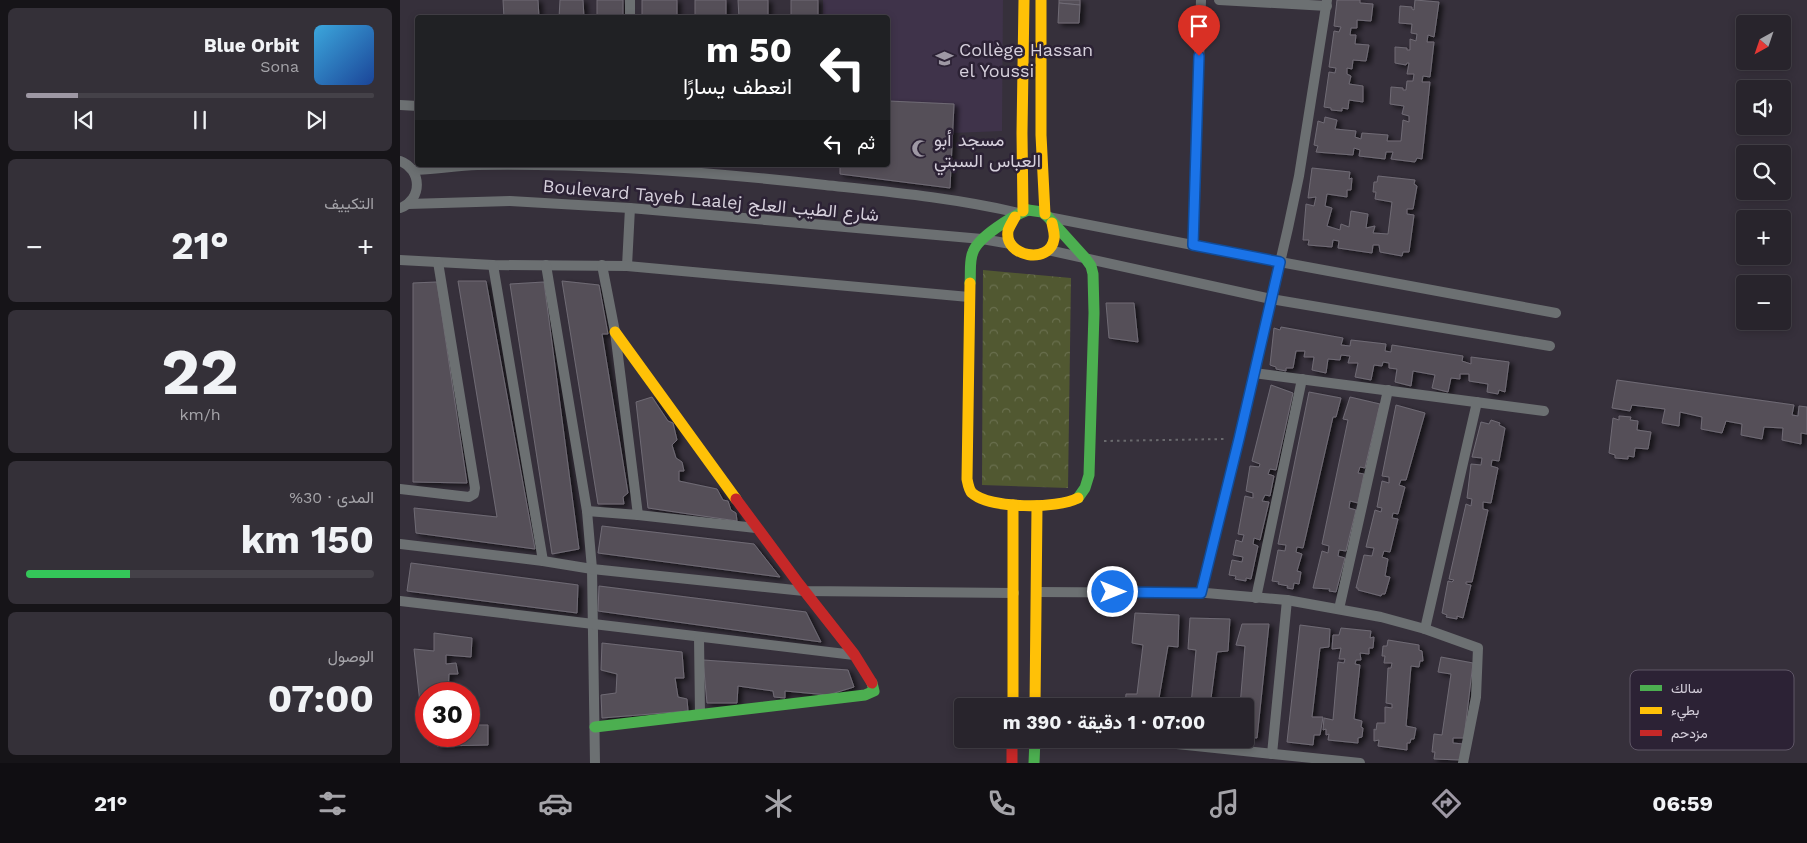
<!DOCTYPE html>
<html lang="ar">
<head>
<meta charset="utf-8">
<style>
  body { margin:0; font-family:"Work Sans",Vazirmatn,sans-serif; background:#343038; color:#f1f3f6; direction:rtl; height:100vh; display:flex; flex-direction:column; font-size:19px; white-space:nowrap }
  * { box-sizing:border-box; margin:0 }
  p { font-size:16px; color:#a5a4a9 }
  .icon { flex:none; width:28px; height:28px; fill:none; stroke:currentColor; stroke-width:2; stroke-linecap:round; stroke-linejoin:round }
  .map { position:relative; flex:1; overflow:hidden; direction:ltr }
  .panel { display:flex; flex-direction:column; gap:8px; padding:8px; background:#161418; width:400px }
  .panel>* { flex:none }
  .hud { position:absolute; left:15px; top:15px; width:475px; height:152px; border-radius:5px; box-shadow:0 2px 8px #0003,0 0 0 1px #444148; direction:rtl; background:#202124; color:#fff; overflow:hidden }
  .needle { width:32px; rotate:220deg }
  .controls { position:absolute; left:1336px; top:15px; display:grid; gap:10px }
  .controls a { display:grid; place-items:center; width:55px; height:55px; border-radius:5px; background:#28242c; box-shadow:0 2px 8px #0003,0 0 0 1px #444148; font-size:25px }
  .speed { position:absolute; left:15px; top:682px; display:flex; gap:10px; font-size:25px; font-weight:700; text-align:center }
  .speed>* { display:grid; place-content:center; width:65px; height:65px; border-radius:50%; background:#28242c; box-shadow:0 2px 8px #0003,0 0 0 1px #444148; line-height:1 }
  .speed .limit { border:8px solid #d22; background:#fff; color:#111 }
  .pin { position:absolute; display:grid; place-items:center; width:42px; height:42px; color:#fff; margin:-51px -21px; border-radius:50% 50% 50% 0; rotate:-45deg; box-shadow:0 0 5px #0007 }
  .pin .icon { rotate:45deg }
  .me { position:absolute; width:55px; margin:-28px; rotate:90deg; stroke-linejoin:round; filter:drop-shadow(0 0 4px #0008) }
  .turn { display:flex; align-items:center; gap:18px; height:105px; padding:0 15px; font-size:22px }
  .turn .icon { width:65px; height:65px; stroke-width:2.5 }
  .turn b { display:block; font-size:35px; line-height:42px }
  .then { display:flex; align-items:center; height:48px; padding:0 15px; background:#0003; gap:10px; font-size:19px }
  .big { font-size:38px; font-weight:700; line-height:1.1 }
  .panel .widget { flex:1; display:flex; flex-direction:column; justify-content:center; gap:8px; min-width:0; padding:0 18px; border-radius:8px; background:#343038 }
  .panel .dial { align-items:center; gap:0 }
  .dial b { font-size:65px; line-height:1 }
  .song { display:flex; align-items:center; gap:15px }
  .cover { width:60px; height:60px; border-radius:8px; background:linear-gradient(135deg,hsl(200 70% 55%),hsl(220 70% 35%)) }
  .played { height:5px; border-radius:2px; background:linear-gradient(90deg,#9e98a4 15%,#444148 15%) }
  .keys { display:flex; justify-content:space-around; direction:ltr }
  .heat { display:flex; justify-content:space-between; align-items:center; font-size:28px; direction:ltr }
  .charge { height:8px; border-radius:4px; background:linear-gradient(90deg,#34c759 30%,#444148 0) }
  .trip { position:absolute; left:554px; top:698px; width:300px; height:50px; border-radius:5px; background:#28242c; box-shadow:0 2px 8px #0003,0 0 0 1px #444148; font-weight:700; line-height:50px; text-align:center; direction:rtl }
  .tabs { display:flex; height:80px; justify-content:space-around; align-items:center; background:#100e12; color:#a5a4a9 }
  .tabs .icon { width:35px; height:35px }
  .tabs .current { color:#9e98a4 }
  .tabs b { font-size:22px; color:#f1f3f6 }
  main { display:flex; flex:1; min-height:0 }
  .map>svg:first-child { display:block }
  .built { fill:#3f334a }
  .park { fill:url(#park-crowns) }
  .building { fill:#544f58; stroke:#706b75; filter:url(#shadow) }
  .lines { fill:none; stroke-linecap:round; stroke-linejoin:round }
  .path { stroke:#69696d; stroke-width:2; stroke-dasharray:2.5 4; stroke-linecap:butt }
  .street { stroke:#6c7072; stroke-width:10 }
  .fast { stroke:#4caf50; stroke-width:11 }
  .slow { stroke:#ffc107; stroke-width:11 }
  .jam { stroke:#c62828; stroke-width:11 }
  .route-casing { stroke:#114b97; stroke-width:12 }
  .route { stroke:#1a73e8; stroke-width:9 }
  .labels { text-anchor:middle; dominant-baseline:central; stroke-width:5; stroke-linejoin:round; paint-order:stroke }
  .poi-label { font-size:18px; fill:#d6d0dc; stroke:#2c2235; text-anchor:start }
  .street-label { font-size:18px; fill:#d6d0dc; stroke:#2c2235 }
  .key { fill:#2c2235; stroke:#5f5667; stroke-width:1 }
  .key-label { font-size:14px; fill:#d6d0dc }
</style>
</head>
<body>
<main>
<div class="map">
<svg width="1407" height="763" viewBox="0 0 1407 763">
  <defs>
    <pattern id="park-crowns" width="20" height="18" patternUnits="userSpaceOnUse" patternTransform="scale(1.25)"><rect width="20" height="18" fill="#515831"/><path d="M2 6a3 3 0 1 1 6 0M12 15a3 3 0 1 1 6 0" fill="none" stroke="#696f4e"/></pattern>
    <filter id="shadow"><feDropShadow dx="4" dy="2.5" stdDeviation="2.5" flood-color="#0009"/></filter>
  </defs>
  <rect width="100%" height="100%" fill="#36303b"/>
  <polygon class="built" points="423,0 603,0 602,131 553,133 554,104 488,101 488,18 423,18"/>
  <polygon class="park" points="583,270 671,278 668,488 582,485"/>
  <g class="building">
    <polygon points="103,0 138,0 139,18 104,18"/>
    <polygon points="160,0 183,0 184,18 159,18"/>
    <rect x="197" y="0" width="26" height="18"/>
    <rect x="242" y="0" width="35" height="18"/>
    <rect x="295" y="0" width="31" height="18"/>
    <polygon points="338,0 368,0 368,18 339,18"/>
    <rect x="391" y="0" width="27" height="18"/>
    <polygon points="659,0 680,0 680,5 659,3"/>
    <polygon points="937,0 960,0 960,3 973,4 971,21 957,20 957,28 951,28 950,35 956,35 955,44 969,45 966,61 953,60 952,69 947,68 947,74 951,76 949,84 963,86 963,102 949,100 948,109 942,108 942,111 931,110 931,108 924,107 929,72 935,73 936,68 929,67 934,31 939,32 941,27 934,26"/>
    <polygon points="1015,0 1039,2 1034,37 1028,35 1027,42 1034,42 1030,77 1023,76 1022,82 1030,82 1022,159 1017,158 1015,162 991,159 993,152 986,152 985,159 959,156 960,150 954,148 953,155 916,152 918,146 914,145 918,121 924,123 925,117 937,120 935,129 956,131 955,137 961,139 962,133 988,135 987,141 1001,141 1003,120 1009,122 1009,116 1002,114 1004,106 990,104 991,87 1003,88 1003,90 1006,90 1007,81 1013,81 1014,74 1007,74 1009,63 1007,63 1006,65 995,63 995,47 1007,48 1007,50 1010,50 1010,39 1016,41 1017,34 1011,33 1012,24 999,23 1000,6 1012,7 1012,9 1014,10"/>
    <polygon points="659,3 680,5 679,23 658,23"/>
    <polygon points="488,101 554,104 550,188 440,174 440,165 488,165"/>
    <polygon points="912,168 950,172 949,179 952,178 951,190 947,190 947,197 927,194 925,206 932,208 927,226 940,230 941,224 949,227 951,211 968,214 966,228 975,226 973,233 988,234 992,202 975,199 976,192 973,192 974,182 977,182 978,176 1015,180 1014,184 1017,186 1013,209 1007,209 1007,214 1014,215 1009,252 1003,252 1002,256 980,252 979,245 973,245 972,253 938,248 939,241 933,240 932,247 908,245 909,240 903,240 906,204 914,206 916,197 908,198"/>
    <polygon points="58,281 86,281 135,549 16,533 14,508 97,517"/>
    <polygon points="162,281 199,285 208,334 202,334 228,493 223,497 224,504 198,504"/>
    <polygon points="37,282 67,483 13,482 13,283"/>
    <polygon points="144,282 179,549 152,554 110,284"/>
    <polygon points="706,303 734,303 738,342 709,338"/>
    <polygon points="881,327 943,338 941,345 950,346 951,340 986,344 985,351 991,352 992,345 1063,356 1062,361 1071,364 1071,357 1109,362 1105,392 1099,390 1098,394 1087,392 1088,384 1069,381 1069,374 1060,374 1060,379 1051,378 1048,392 1032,388 1035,375 1013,371 1011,386 995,382 997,369 989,368 989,363 983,362 982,366 974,365 971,380 955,377 958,363 948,363 950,356 941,355 940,360 928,359 926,373 912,370 914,357 904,357 905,351 896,351 893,368 886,368 886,371 876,369 876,367 870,365 874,328 880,330"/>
    <polygon points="1217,380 1394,405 1392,415 1398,416 1399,406 1407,407 1407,434 1401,433 1401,444 1382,440 1383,428 1364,427 1362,439 1341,435 1342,424 1326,421 1322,433 1301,429 1302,417 1280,412 1279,426 1262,423 1265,409 1232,405 1230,411 1212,408"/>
    <polygon points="871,385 893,393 876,470 870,469 868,474 874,476 870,496 865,495 862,501 869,502 860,540 854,538 853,544 858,546 851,579 846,578 846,581 835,579 836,576 829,575 832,560 842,562 843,557 833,555 836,540 842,542 844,535 838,534 845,496 853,498 853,493 846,491 850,466 859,467 860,464 852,461"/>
    <polygon points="909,392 941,398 936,417 933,417 903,548 897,547 896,552 902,554 897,571 901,572 899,584 894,583 893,589 887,588 888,586 878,584 879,582 872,581 878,550 885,551 886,545 878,544"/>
    <polygon points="252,397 268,421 273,423 277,440 272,445 276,458 282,462 284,471 279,471 279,481 317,489 323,500 328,501 331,510 336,513 337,521 248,508 236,402"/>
    <polygon points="950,397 980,404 965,468 960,467 958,473 964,474 958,503 950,501 949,508 956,510 946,551 939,550 938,556 945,558 936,592 929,591 930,589 913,588 922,551 928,553 929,546 922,544 948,420 943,419"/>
    <polygon points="996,405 1025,413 1006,480 1001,480 999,485 1005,487 998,514 993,513 992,518 998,519 990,552 984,551 982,557 988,559 985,576 990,577 985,594 982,594 981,596 958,590 958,588 956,588 964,555 972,556 974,548 966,547 975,510 981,512 982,508 977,507 982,481 989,483 989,477 982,476"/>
    <polygon points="1219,416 1231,417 1230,420 1238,421 1237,430 1251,432 1248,449 1235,448 1234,457 1228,456 1228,459 1215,458 1215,455 1209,453 1213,418 1219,420"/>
    <polygon points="1091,420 1100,423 1099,425 1105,428 1099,461 1092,460 1091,466 1098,468 1091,503 1083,502 1083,509 1088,510 1072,582 1066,582 1066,584 1071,585 1063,618 1057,616 1057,619 1046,617 1047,615 1042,613 1048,581 1052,582 1054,580 1049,579 1066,504 1071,506 1072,499 1067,498 1071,464 1081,465 1082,458 1072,457 1081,422 1089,424"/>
    <polygon points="202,526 354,544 380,577 198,553"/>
    <polygon points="11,563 178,585 177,613 7,591"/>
    <polygon points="199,586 406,612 421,642 198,611"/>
    <polygon points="735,613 779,615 778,647 768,646 759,698 772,700 771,706 725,706 726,694 737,694 743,645 732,643"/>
    <polygon points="790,618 830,619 828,651 817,652 810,706 783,706 783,704 791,705 796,650 788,649"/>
    <polygon points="842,624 869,624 857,738 845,737 845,706 840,706 845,646 836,645"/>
    <polygon points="900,625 930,629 929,647 920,648 912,717 923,717 920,735 914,735 913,745 887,742"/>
    <polygon points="941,628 971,631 970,638 974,637 973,648 969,648 969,654 960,653 961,660 956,660 955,664 960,665 954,719 962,721 961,727 963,728 962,737 958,738 958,743 928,740 929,734 926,735 926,729 923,730 924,718 933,720 938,662 944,663 945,659 939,659 941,648 932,649 933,635 939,635"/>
    <polygon points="34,633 72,638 71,657 46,655 46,664 56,663 58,674 49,674 48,694 26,694 26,720 22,721 14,649 34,651"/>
    <polygon points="988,640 1019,645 1019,650 1022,651 1023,661 1020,661 1019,667 1011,666 1006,726 1016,728 1014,739 1011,739 1010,743 1007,743 1007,750 978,746 979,740 974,741 974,729 976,730 977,723 985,723 985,707 992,708 992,704 986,703 988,668 991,668 992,663 984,663 985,656 982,656 983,646 987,646"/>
    <polygon points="202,643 282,652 284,678 275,678 278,697 287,699 288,711 202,718 201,695 216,693 217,674 201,670"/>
    <polygon points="1041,657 1073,663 1064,738 1053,738 1053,743 1063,744 1061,760 1034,759 1035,752 1032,752 1034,734 1042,735 1051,674 1038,672"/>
    <polygon points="303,660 448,670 454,687 428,695 385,691 385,698 374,697 373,691 338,686 337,703 307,703"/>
    <polygon points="69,725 88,725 88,745 37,746 38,736 69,736"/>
  </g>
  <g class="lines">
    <polyline class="path" points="704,441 827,439"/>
    <g class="street">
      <polyline points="819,0 927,6"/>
      <polyline points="230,18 230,0"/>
      <polyline points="0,105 18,106"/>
      <path d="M0 161C22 169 23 200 0 208"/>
      <path d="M13 170C35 169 56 166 77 165 193 163 310 172 425 185 490 192 555 198 619 213"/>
      <polyline points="8,204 110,201 230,208 582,239 611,244"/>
      <polyline points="230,208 227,266 569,297"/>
      <polyline points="648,217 880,262 1156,313"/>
      <polyline points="793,245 801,0"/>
      <polyline points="648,250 871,299 1150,346"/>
      <polyline points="0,260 93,265 227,266"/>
      <polyline points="93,265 143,561"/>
      <polyline points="146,265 187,511 192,569 195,763"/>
      <polyline points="202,265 215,332 238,515"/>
      <polyline points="854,373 1144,411"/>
      <polyline points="0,489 69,497 74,494 75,488 38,262"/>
      <polyline points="187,511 238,515 356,528"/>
      <polyline points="0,544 143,561 192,569 404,591 614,593"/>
      <polyline points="637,592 806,593 887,600 981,617 1025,629 1078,648 1076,697 1063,763"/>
      <polyline points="801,593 839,439 888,228 899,176 927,0"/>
      <polyline points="856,598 902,379"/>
      <polyline points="0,601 454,655"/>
      <polyline points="939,609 988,390"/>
      <polyline points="1025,629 1077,402"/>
      <polyline points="299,637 300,714"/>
      <polyline points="729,739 960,763"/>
      <polyline points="872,754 887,600"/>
    </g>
    <g class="fast">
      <polyline points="628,210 642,212 648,217 686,259 691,266 693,274 694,313 689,475 685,488 678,498"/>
      <path d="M570 283C571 273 569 261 573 252 578 237 614 215 628 210"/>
      <polyline points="195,727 465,695 474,691 472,683"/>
      <polyline points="634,763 635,739"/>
    </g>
    <g class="slow">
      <polyline points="641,0 641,135 645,214"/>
      <polyline points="623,211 622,133 624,0"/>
      <path d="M615 217C613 221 609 227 608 231 604 257 650 265 654 239 655 234 653 228 652 223"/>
      <path d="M570 283 567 479C568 484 569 490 572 493 590 509 657 509 678 498"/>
      <polyline points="215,332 336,499"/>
      <polyline points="613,505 613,706"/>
      <polyline points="635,706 637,506"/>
    </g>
    <g class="jam">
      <polyline points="336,499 399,584 454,654 472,683"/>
      <polyline points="612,739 612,763"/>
    </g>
  </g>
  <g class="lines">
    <defs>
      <polyline id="route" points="713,592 801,593 839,439 880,262 793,245 799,56"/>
    </defs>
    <use href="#route" class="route-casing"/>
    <use href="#route" class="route"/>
  </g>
  <defs>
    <symbol id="school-bare" viewBox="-9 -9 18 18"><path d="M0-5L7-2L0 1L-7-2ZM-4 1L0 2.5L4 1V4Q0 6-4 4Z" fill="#9e98a4" stroke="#2c2235" stroke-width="2.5" paint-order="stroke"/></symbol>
    <symbol id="mosque-bare" viewBox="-9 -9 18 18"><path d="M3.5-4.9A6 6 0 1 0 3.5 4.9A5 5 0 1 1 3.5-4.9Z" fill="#9e98a4" stroke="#2c2235" stroke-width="2.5" paint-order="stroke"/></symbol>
  </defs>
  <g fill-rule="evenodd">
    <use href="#school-bare" x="532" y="46" width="25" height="25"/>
    <use href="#mosque-bare" x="508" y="136" width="25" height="25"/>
  </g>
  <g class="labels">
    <g class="poi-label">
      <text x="559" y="49">Collège Hassan<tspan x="559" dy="21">el Youssi</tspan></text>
      <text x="534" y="139">مسجد أبو<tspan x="534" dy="21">العباس السبتي</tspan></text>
    </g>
    <g class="street-label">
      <text transform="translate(311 200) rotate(5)">Boulevard Tayeb Laalej شارع الطيب العلج</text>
    </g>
  </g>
  <rect x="1230" y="670" width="164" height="80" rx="8" class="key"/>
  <rect x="1240" y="685" width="22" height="6" fill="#4caf50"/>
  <rect x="1240" y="707" width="22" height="7" fill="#ffc107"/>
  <rect x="1240" y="730" width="22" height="6" fill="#c62828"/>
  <g class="key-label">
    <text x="1271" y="693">سالك</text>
    <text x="1271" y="715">بطيء</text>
    <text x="1271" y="738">مزدحم</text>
  </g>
</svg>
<div class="controls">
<a><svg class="needle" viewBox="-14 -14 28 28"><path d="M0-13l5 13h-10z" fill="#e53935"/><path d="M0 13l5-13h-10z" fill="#a5a4a9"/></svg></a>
<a><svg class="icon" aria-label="sound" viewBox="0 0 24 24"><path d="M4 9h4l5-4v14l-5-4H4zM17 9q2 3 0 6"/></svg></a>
<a><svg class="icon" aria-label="search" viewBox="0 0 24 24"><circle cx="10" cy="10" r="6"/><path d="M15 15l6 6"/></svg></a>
<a>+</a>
<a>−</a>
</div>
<div class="speed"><div class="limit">30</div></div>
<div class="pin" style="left:799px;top:56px;background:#d93025"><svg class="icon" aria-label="arrive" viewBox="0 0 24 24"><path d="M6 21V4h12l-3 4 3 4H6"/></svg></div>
<svg class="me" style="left:713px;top:592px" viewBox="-20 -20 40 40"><circle r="17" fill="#1a73e8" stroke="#fff" stroke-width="3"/><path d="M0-11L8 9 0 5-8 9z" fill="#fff"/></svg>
<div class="trip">07:00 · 1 دقيقة · 390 m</div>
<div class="hud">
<div class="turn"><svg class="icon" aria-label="left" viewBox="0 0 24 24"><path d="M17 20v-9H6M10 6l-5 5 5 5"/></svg><div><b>50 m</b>انعطف يسارًا</div></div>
<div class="then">ثم<svg class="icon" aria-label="left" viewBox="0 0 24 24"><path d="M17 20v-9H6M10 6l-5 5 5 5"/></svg></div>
</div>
</div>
<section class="panel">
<div class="widget">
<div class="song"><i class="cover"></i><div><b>Blue Orbit</b><p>Sona</p></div></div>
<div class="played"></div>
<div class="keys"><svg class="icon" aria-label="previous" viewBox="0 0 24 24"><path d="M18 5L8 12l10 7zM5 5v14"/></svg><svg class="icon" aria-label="pause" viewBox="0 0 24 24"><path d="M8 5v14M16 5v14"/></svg><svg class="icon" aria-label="next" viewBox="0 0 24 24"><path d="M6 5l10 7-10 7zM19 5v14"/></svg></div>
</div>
<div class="widget"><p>التكييف</p>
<div class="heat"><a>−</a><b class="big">21°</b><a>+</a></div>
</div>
<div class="widget dial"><b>22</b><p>km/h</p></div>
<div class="widget"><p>المدى · 30%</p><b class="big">150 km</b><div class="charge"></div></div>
<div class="widget"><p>الوصول</p><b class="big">07:00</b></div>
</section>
</main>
<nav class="tabs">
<b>06:59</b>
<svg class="icon current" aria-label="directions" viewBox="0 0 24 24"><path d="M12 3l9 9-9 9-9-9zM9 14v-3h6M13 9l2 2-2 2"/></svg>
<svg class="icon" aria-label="music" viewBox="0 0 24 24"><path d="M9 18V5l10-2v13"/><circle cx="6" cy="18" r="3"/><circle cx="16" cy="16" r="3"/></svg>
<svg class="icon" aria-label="phone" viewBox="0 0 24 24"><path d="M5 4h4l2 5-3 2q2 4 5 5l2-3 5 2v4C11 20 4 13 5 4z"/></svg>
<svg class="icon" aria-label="climate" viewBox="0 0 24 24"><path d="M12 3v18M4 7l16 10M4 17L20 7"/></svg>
<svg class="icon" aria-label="car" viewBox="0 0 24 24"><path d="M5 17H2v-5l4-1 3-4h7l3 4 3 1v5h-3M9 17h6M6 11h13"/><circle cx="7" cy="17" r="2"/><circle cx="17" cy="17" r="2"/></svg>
<svg class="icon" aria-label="filters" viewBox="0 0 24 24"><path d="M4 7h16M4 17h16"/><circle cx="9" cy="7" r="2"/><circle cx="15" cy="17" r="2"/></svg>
<b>21°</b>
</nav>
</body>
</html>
